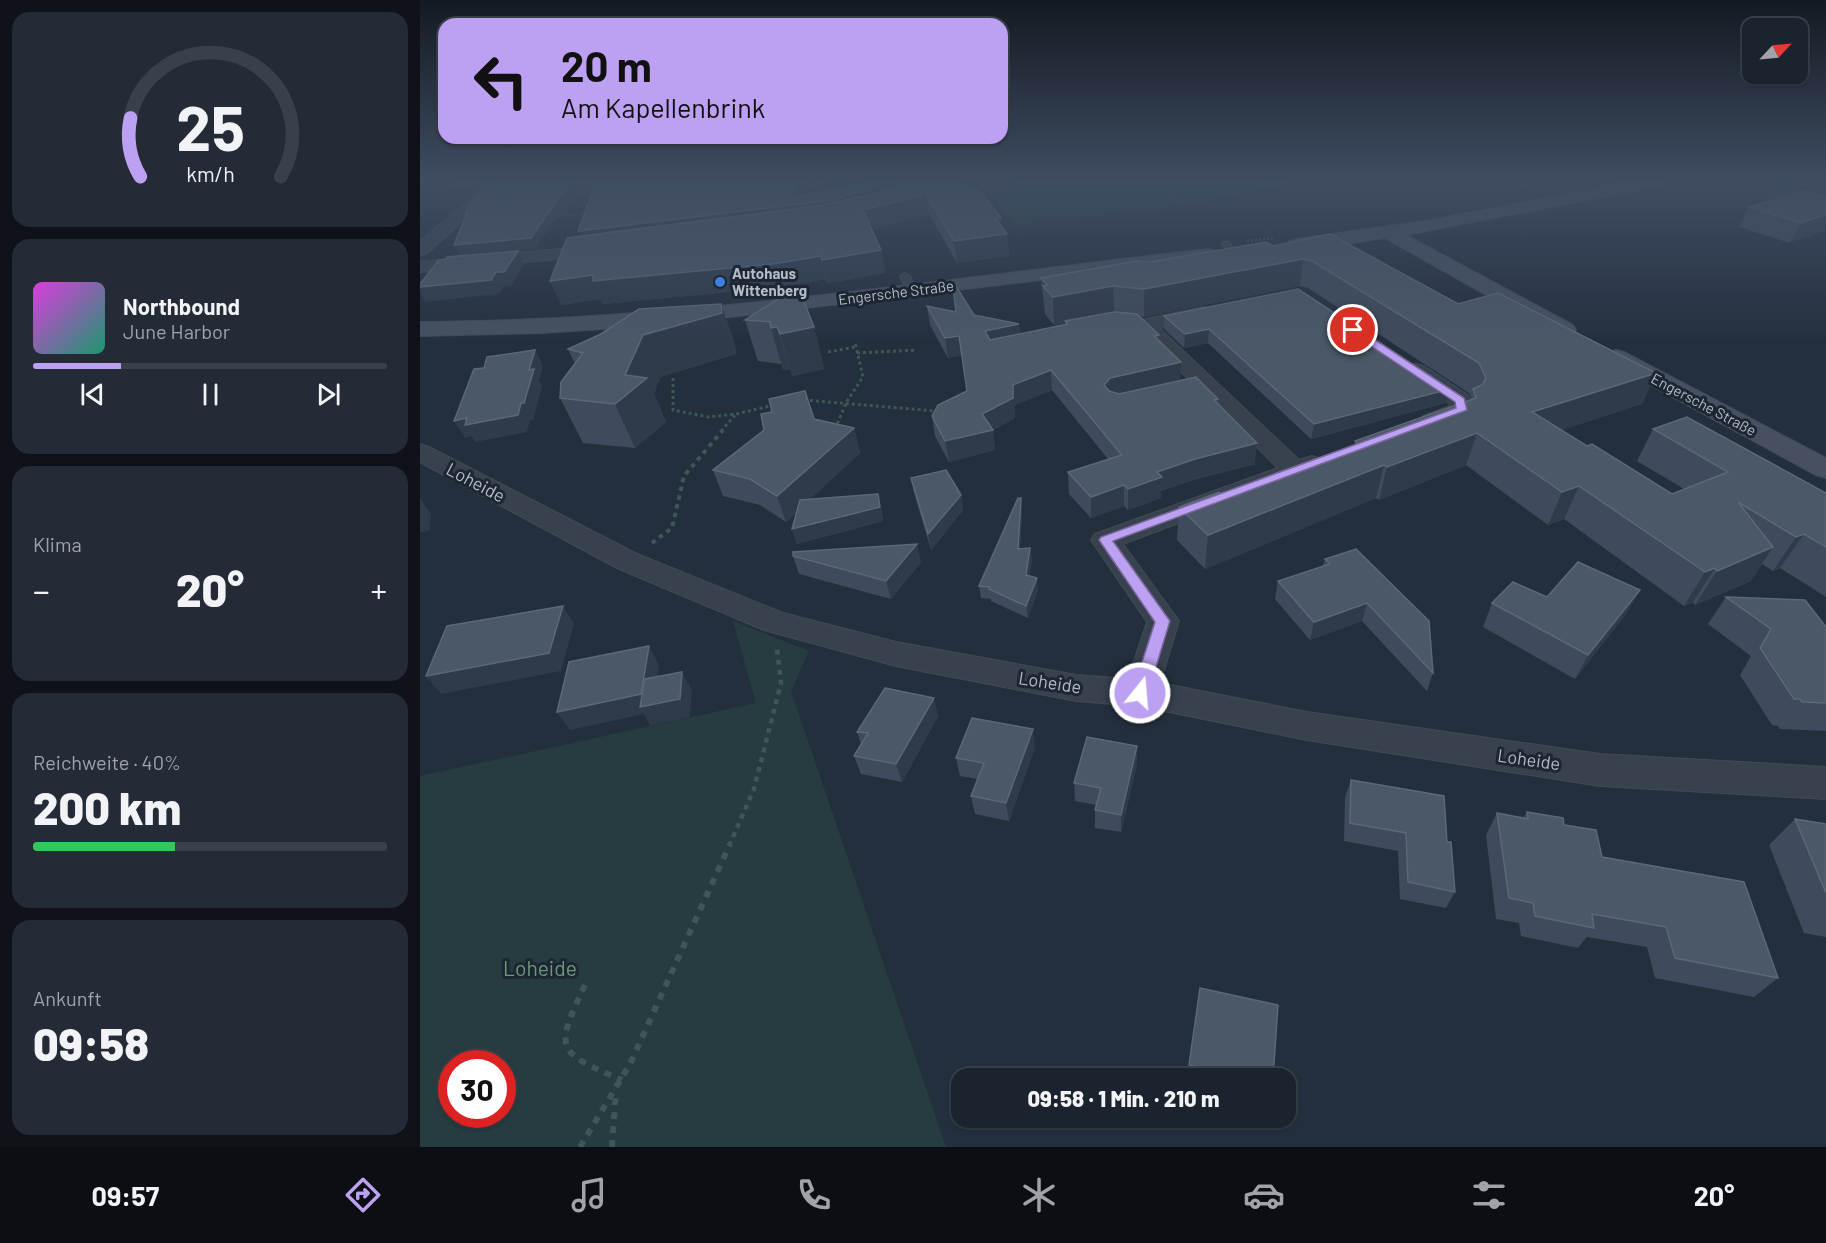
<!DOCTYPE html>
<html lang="de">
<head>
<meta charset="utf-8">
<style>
  body { margin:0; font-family:Barlow,sans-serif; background:#242b36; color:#f1f3f6; height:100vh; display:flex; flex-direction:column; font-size:22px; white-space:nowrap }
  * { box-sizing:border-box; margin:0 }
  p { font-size:20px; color:#a0a4aa }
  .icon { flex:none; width:33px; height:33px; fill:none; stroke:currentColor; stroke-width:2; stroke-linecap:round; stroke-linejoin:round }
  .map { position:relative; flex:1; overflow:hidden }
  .panel { display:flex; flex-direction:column; gap:12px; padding:12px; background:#0f1319; width:420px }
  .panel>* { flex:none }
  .banner { position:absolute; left:18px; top:18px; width:570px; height:126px; border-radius:18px; box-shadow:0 2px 4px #0004,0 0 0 2px #39404a; background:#bca0f2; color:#111; overflow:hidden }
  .needle { width:39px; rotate:64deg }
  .controls { position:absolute; left:1322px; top:18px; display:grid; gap:12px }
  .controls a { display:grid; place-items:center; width:66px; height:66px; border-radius:12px; background:#1b232e; box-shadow:0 2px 4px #0004,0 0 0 2px #39404a; font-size:30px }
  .speed { position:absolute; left:18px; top:1050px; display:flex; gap:12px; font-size:30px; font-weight:700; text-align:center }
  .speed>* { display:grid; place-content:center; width:78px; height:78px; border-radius:50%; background:#1b232e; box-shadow:0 2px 4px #0004,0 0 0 2px #39404a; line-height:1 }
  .speed .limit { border:9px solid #d22; background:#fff; color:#111 }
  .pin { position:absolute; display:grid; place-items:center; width:51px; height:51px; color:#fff; margin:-26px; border:3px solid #fff; border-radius:50%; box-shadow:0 2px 6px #0007 }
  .me { position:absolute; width:66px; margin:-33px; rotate:17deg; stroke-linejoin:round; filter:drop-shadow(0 0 4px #0008) }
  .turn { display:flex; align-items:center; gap:21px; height:126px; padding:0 24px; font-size:27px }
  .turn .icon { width:78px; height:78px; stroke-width:2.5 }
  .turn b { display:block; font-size:42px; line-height:51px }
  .big { font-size:45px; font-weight:800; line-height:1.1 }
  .panel .widget { flex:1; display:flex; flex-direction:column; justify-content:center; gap:9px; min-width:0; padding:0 21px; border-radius:18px; background:#242b36 }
  .panel .dial { align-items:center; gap:0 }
  .dial svg { height:156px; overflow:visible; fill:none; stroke:#39404a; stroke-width:7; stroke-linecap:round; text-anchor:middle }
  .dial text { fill:#f1f3f6; stroke:none }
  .song { display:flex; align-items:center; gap:18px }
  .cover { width:72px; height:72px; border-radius:9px; background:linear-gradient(135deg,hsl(300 70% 55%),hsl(160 70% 35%)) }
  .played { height:6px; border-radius:3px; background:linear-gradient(90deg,#bca0f2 25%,#39404a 25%) }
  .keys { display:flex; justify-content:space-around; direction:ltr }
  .heat { display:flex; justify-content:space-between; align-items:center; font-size:33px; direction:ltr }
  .charge { height:9px; border-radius:4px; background:linear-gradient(90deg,#34c759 40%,#39404a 0) }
  .trip { position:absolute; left:531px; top:1068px; width:345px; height:60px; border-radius:18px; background:#1b232e; box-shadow:0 2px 4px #0004,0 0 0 2px #39404a; font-weight:800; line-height:60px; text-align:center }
  .dock { display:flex; height:96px; justify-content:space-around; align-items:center; background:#0b0e12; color:#a0a4aa }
  .dock .icon { width:42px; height:42px }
  .dock .selected { color:#bca0f2 }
  .dock b { font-size:27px; color:#f1f3f6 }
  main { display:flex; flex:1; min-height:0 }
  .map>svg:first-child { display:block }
  .green { fill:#263c3f; fill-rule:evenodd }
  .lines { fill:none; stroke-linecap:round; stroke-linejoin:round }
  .lane-casing { stroke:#414a57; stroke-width:2 }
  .street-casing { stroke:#414a57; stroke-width:2 }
  .secondary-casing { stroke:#414a57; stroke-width:2 }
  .path-far4 { stroke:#3f5557; stroke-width:2; stroke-dasharray:2 2; stroke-linecap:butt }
  .path-far3 { stroke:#3f5557; stroke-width:3; stroke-dasharray:3 3; stroke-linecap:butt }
  .path-far2 { stroke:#3f5557; stroke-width:4; stroke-dasharray:4.5 4.5; stroke-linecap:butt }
  .path-far1 { stroke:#3f5557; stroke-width:4.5; stroke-dasharray:5 5; stroke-linecap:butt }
  .path { stroke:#3f5557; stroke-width:6; stroke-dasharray:7 7; stroke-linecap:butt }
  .lane { fill:#38414e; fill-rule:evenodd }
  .street { fill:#38414e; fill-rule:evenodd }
  .secondary { fill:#465061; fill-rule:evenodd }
  .wall { fill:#3f4b5c }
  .shaded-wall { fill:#2f3b4b }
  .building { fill:#4b5868; stroke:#5c6777; stroke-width:1.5 }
  .route { fill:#bca0f2; stroke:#7a689d; stroke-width:1.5 }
  .shop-dot { fill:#3f7fe0; stroke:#1d2633; stroke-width:2 }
  .labels { text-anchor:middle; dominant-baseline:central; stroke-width:6; stroke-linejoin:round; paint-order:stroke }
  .far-poi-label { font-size:15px; font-weight:bold; fill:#b4bcc9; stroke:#1d2633; text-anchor:start }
  .far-street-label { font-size:15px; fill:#b4bcc9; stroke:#1d2633 }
  .street-label { font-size:18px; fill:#b4bcc9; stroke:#1d2633 }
  .near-park-label { font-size:21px; fill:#6b9a76; stroke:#1d2633 }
</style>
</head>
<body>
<main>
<section class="panel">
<div class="widget dial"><svg viewBox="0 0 100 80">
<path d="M14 69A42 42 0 1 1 86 69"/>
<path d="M14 69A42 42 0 0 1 9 39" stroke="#bca0f2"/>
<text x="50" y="56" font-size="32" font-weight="700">25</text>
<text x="50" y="72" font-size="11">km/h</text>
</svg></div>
<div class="widget">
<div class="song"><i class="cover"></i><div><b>Northbound</b><p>June Harbor</p></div></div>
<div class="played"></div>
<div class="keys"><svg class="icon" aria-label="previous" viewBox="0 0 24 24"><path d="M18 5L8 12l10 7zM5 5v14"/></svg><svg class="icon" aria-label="pause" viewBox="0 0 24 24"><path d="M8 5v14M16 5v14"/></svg><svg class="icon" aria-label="next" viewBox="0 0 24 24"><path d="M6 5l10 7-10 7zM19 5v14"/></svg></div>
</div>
<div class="widget"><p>Klima</p>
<div class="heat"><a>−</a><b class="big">20°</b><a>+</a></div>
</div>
<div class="widget"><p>Reichweite · 40%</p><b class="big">200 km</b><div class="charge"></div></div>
<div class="widget"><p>Ankunft</p><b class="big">09:58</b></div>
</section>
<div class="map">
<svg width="1406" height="1147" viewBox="0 0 1406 1147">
  <rect width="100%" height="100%" fill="#242f3e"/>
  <g class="green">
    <polygon points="594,182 871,182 770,205 594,226 576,200 586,197 594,191"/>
    <path d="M313 621 389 651 371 691 526 1147H0V776L336 703ZM32 1064H82V1114H32Z"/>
  </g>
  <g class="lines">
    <defs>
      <g id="lane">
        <polygon points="1367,189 1370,193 1355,197 1394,209 1406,208 1406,212 1394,213 1347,198 1349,192"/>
        <polygon points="803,242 809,242 816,252 815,254 809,254 802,244"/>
        <polygon points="485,273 490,276 496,290 494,292 486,290 480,276"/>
      </g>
      <g id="street">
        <polygon points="71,182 87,182 6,254 0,255 0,241"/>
        <polygon points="182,245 188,246 191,250 188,254 0,272 0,262"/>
        <polygon points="784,307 791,309 794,313 791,317 739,328 879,460 892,456 901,459 905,464 901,469 703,544 759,621 740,683 887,712 1180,754 1406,767 1406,799 1180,786 887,740 720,706 656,701 476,666 344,630 197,568 0,462 0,444 9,447 217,554 363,613 476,642 656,675 708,679 727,622 671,540 675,534 858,468 714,325 717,321"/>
        <polygon points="996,364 1004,366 1048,395 1054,410 1050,415 1011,428 1003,426 999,421 1003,416 1030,406 1029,403 988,376 985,371 988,366"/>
      </g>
      <g id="secondary">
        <polygon points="1210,182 1243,182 1235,187 986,235 1153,325 1156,330 1153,335 1145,337 1137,335 965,238 876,251 869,249 867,245 869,241 876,239 1011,220"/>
        <path d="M789 249 796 251 799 255 796 259 244 325 122 333 0 336V322C264 321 527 278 789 249Z"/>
        <polygon points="1196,350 1204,352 1406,458 1406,478 1396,475 1188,362 1184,357 1188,352"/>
      </g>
    </defs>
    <use href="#lane" class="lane-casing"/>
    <use href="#street" class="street-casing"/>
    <use href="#secondary" class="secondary-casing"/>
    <g class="path-far4">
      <polyline points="739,182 767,206"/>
      <polyline points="381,186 408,182"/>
      <polyline points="139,216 171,182"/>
      <polyline points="133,217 168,213"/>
      <polyline points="827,241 853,238"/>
    </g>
    <g class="path-far3">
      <polyline points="408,352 435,347"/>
      <polyline points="437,353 497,350"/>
      <polyline points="253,378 253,410 289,417 316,414 354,405"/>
      <polyline points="384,400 517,411"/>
      <polyline points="415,429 427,401 443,377 435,342"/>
      <polyline points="301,431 316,414"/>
    </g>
    <polyline class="path-far2" points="232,543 252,528 264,476 303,430"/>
    <polyline class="path-far1" points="309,846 334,789 361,683 357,649"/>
    <g class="path">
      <path d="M165 985C134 1050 136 1052 202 1080"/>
      <polyline points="160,1147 210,1064 310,844"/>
      <polyline points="192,1147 196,1091"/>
    </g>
    <use href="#lane" class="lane"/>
    <use href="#street" class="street"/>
    <use href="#secondary" class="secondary"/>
  </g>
  <g class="wall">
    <polygon points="386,182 381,195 474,183 475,186 485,182 582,226 587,234 589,256 537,263 509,214 452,230 461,250 466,273 408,283 406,279 359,287 183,304 181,299 141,305 130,281 160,236"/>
    <polygon points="1406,197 1370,243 1319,227 1329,207"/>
    <polygon points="853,246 1038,304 1236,373 1222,404 1141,430 1167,446 1252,494 1264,489 1217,461 1233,429 1406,493 1406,597 1360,568 1353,571 1342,564 1331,581 1275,605 1273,602 1264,606 1144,519 1128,525 1046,465 959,500 956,498 785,569 757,540 759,507 804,497 854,478 854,474 934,445 935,441 1050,400 1051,397 1049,393 888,288 880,286 724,317 720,316 739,340 760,381 798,399 798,403 835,464 773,480 741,491 741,498 708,510 704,506 671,518 649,494 648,472 688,459 632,390 595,405 595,418 573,430 575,450 529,462 515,436 512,416 547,391 542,355 528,358 510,325 507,306 599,324 600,334 646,325 645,323 634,325 625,314 621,278"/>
    <polygon points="301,304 315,345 316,354 240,377 234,394 246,422 215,448 163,443 140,398 155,364 148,349"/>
    <polygon points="744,316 1030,389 1026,403 891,439 788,343 764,348 744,329"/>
    <polygon points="325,320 394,327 404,369 372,376 370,369 363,370 361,364 338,361"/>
    <polygon points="394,419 434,428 440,453 390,499 461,508 463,521 377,544 372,529 377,512 366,522 340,505 303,496 293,470"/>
    <polygon points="491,478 541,495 543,510 511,550 494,493"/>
    <polygon points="601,498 602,510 600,549 610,548 612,560 609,576 618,590 608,618 571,601 571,599 561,598 559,586"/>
    <polygon points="373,556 501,562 471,599 379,574"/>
    <polygon points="905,559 1013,673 1007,691 942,621 890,640 855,599 858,581 903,566"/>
    <polygon points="1220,590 1206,614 1155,679 1063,627 1072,603"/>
    <polygon points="1306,597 1406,627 1406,731 1360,729 1358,726 1352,725 1320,675 1331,656 1288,624"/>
    <polygon points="518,716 482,782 441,774 434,756 441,744 437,732"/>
    <polygon points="717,746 717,764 701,832 675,828 675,810 676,805 655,801 654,783"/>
    <polygon points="615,747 589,821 555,814 551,796 558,779 540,776 536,758"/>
    <polygon points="931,780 1027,842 1035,892 1026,908 980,899 978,851 924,841 925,797"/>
    <polygon points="1107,812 1144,825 1182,857 1358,978 1334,997 1235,978 1227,947 1167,937 1158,948 1101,936 1099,923 1076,919 1066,835 1077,813 1103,818"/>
    <polygon points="1375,819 1406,824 1406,937 1384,933 1349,845"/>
    <polygon points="780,988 853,1078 767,1078"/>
  </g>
  <g class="shaded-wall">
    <polygon points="68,182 61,188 5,192 0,183"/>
    <polygon points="150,182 160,182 116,248 40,256 34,245"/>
    <polygon points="379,182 386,182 376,204 457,182 475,182 474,183 475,189 453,201 163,243 158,231 372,197"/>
    <polygon points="506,194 509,214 447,232 443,210"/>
    <polygon points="1406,215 1406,231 1370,243 1381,223"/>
    <polygon points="581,218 583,234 587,234 589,256 537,263 534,241 576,219"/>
    <polygon points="461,250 466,273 408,283 402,260"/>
    <polygon points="98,251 105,264 91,286 83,287 79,294 5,302 0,292 0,287 76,272"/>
    <polygon points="401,256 406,279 359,287 183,304 181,299 141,305 130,281 173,275"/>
    <polygon points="883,259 880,286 724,317 724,289"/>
    <polygon points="693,286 694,314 645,321 645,323 634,325 633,297"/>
    <polygon points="301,304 315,345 316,354 240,377 234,394 246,422 215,448 195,404 205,375 223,335"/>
    <polygon points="599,324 601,343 567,350 565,331"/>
    <polygon points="357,327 370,369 363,370 351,328"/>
    <polygon points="394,327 404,369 372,376 360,334"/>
    <polygon points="789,329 788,343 764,348 765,334"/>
    <polygon points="539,336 542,355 528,358 525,338"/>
    <polygon points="115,350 123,366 119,380 122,386 113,420 110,420 107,432 55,442 52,436 45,438 34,421 47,418 109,370"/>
    <polygon points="761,362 760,382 690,398 684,385 690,378"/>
    <polygon points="631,370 632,390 595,405 595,418 573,430 575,450 529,462 525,441 562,414 593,385"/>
    <polygon points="1236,373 1222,404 1100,444 1112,412"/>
    <polygon points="1030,389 1026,403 891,439 894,424"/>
    <polygon points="434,428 440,453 366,522 357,496"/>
    <polygon points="1057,433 1046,465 959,500 967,467"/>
    <polygon points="837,443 835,464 773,480 741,491 741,498 708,510 708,489 737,472 775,459"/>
    <polygon points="964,465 956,498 785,569 788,535"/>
    <polygon points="704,485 704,506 671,518 671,497"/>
    <polygon points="1159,486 1144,519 1128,525 1142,492"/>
    <polygon points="458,494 463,521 377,544 372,529"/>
    <polygon points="541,495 543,510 511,550 508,534"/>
    <polygon points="0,498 11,514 10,530 0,533"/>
    <polygon points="601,498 602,510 599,561 598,549"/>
    <polygon points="1384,534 1360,568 1353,571 1376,537"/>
    <polygon points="497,544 501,562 471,599 466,581"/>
    <polygon points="1353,547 1331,581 1275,605 1297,571"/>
    <polygon points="610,548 612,560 607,587 606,575"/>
    <polygon points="1295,568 1273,602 1264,606 1285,572"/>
    <polygon points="617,578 618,590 608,618 606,606"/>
    <polygon points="1220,590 1206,614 1155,679 1168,655"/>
    <polygon points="947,603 942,621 890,640 894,622"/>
    <polygon points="143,606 154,624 141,671 21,694 6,676"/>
    <polygon points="229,646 239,665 233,705 262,672 272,690 270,717 230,726 224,714 150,730 137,712"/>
    <polygon points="514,698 518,716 482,782 476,764"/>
    <polygon points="613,729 615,747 589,821 586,803"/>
    <polygon points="717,746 717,764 701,832 701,815"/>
  </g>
  <g class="building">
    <polygon points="75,182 150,182 111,238 34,245 50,204"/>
    <polygon points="176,182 379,182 372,197 451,182 465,182 451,189 406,201 158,231"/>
    <polygon points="485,182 526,182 559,190 581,218 576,219 587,234 534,241 506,194 443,210 461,250 402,260 401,256 353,264 173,281 173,275 130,281 147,238 396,206 458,193"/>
    <polygon points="1383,191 1406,197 1406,215 1381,223 1329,207"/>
    <polygon points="910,234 1038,304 1078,293 1236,373 1112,412 1167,446 1172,444 1252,494 1308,472 1233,429 1267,417 1406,493 1406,547 1384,534 1376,537 1318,502 1353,547 1297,571 1295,568 1285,572 1159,486 1142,492 1057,433 967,467 964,465 788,535 759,507 799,492 804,497 858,477 854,474 938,444 935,441 1056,398 1053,389 1062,385 1066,378 1059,363 892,261 883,259 724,289 693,286 633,297 623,286 628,285 621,278 717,261 731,262 846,242 853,246"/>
    <polygon points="98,251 84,272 76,272 71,280 0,287 0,284 19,260 26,259 27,257"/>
    <polygon points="532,280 554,315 599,324 565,331 570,340 648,324 645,321 694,312 717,314 739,335 734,336 761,362 690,378 684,385 689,391 699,394 776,377 798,399 794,400 837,443 775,459 737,472 742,477 708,489 704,485 671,497 648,472 702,455 631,370 593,385 593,398 562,414 573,430 525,441 512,416 518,405 547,391 539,336 525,338 507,306 536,312"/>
    <polygon points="878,289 1030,389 894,424 789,329 765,334 744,316"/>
    <polygon points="364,295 383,299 394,327 360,334 357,327 351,328 350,322 325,320"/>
    <polygon points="301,304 302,313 223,335 205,375 227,378 195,404 140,398 141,382 163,353 148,349 181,334 219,309"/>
    <polygon points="115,350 109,370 114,369 104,403 101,403 98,415 45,425 47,418 34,421 54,369 64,368 67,357"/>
    <polygon points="385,391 394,419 434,428 357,496 330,479 293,470 344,430 341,414 352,412 349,399"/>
    <polygon points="526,470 541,495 508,534 491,478"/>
    <polygon points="458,494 460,507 372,529 380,500"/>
    <polygon points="598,498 601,498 598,549 610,548 606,575 617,578 606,606 569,589 570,587 559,586"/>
    <polygon points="497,544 466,581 373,556 373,552"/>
    <polygon points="936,549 1009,621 1013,673 947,603 894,622 858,581 910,564 905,559"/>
    <polygon points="1158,562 1220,590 1168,655 1072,603 1093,582 1127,597"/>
    <polygon points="1306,597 1385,600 1406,627 1406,703 1382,702 1380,699 1374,699 1340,648 1351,629"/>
    <polygon points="143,606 129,653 6,676 27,626"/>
    <polygon points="229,646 221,694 137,712 149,662"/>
    <polygon points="262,672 260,699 220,707 225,679"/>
    <polygon points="465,688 514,698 476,764 434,756 448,733 437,732"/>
    <polygon points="552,718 613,729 586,803 551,796 564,763 536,758"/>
    <polygon points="667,737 717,746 701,815 675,810 681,788 654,783"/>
    <polygon points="931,780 1024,796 1027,842 1031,842 1035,892 988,882 986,833 930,823"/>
    <polygon points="1107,812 1143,818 1144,825 1176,830 1182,857 1324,882 1358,978 1255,958 1246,927 1172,914 1174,928 1115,916 1113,903 1089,898 1077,813 1108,819"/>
    <polygon points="1375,819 1406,824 1406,893"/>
    <polygon points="780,988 858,1005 853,1078 827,1078 769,1065"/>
  </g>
  <linearGradient id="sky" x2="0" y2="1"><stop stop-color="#141a22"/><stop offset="0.53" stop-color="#3f4d63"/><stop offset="1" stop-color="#3f4d63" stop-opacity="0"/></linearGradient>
  <rect width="1406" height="343" fill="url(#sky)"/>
  <polygon class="route" points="930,328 937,328 1044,398 1047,410 693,541 750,621 728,693 726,697 714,697 712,693 735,622 679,540 681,537 1036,408 1035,402 930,332"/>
  <circle class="shop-dot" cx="300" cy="282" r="6"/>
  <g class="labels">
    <g class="far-poi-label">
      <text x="312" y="273">Autohaus<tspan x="312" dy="17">Wittenberg</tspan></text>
    </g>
    <g class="far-street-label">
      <text transform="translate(476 292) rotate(-7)">Engersche Straße</text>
      <text transform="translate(1284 404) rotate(28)">Engersche Straße</text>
    </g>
    <g class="street-label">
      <text transform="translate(56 482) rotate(28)">Loheide</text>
      <text transform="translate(630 682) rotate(9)">Loheide</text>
      <text transform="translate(1109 759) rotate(8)">Loheide</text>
    </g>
    <g class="near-park-label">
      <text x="120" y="967">Loheide</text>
    </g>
  </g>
</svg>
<div class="controls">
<a><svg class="needle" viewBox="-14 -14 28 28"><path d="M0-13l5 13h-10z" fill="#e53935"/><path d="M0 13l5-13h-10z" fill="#a0a4aa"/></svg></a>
</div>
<div class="speed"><div class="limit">30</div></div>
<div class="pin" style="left:933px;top:330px;background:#d93025"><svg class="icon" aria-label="arrive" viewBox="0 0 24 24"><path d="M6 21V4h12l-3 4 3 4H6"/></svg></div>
<svg class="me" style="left:720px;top:693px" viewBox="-20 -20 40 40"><circle r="17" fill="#bca0f2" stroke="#fff" stroke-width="3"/><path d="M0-11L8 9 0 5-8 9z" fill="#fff"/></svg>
<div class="trip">09:58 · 1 Min. · 210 m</div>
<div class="banner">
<div class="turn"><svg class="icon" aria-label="left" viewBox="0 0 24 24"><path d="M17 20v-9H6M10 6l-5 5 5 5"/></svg><div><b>20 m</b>Am Kapellenbrink</div></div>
</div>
</div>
</main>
<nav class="dock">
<b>09:57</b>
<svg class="icon selected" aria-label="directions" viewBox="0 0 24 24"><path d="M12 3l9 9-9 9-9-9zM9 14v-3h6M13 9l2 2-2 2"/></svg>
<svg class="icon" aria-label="music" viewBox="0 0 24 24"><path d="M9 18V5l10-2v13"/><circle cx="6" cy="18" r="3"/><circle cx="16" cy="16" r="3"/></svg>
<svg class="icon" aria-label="phone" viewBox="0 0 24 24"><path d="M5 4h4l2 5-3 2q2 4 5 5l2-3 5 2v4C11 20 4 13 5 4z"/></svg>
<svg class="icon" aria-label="climate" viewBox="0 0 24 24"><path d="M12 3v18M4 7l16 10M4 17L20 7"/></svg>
<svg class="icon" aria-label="car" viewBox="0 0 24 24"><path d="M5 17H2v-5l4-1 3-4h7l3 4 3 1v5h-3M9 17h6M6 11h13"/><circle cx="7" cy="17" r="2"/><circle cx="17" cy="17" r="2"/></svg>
<svg class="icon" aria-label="filters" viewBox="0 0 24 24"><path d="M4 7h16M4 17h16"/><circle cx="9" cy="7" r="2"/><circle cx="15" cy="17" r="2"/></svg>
<b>20°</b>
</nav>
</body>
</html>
